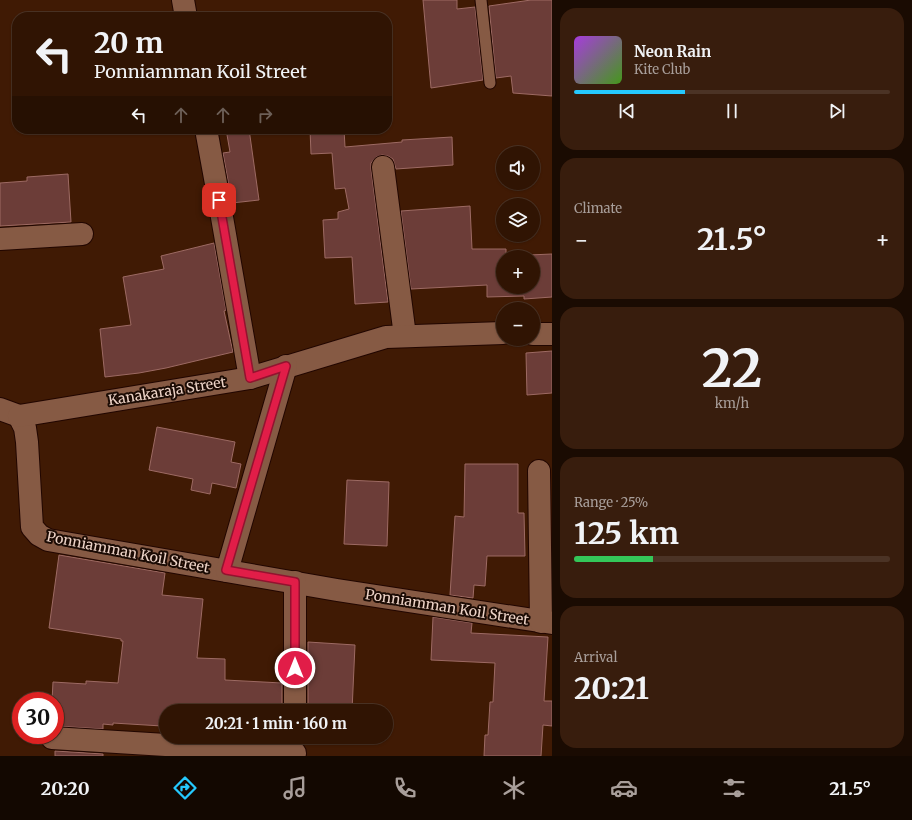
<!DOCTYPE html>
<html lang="en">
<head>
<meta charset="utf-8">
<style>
  body { margin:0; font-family:Merriweather,serif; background:#381d0d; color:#f1f3f6; height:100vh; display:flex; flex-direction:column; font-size:15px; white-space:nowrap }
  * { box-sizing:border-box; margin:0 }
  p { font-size:13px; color:#a89e9a }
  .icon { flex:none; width:22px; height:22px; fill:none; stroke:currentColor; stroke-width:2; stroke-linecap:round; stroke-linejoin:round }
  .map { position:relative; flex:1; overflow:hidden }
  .side { display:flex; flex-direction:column; gap:8px; padding:8px; background:#1a0b02; width:360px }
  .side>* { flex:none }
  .hud { position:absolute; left:12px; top:12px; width:380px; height:122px; border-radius:16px; box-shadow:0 1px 3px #0004,0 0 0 1px #4b3325; background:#301403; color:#f1f3f6; overflow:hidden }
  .tools { position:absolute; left:496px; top:146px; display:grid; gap:8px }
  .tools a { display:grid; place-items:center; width:44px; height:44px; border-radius:50%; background:#301403; box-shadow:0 1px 3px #0004,0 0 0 1px #4b3325; font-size:20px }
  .speed { position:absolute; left:12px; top:692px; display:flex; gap:8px; font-size:20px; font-weight:700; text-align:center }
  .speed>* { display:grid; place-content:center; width:52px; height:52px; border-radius:50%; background:#301403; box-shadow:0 1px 3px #0004,0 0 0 1px #4b3325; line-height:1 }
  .speed .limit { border:6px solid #d22; background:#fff; color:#111 }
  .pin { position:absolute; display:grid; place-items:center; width:34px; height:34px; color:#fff; margin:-17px; border-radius:8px; box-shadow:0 2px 6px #0006 }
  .me { position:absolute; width:44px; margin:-22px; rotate:0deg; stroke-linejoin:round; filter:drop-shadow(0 0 3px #0008) }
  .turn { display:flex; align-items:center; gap:14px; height:84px; padding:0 16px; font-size:18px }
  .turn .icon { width:52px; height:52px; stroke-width:2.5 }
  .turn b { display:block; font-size:28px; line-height:34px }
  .lanes { display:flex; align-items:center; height:38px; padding:0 16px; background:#0003; justify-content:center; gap:20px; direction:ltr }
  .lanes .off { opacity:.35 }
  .big { font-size:30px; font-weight:700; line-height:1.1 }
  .side .card { flex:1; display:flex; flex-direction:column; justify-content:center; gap:6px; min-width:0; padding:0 14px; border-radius:16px; background:#381d0d }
  .side .dial { align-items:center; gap:0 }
  .dial b { font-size:52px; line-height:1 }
  .song { display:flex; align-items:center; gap:12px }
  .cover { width:48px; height:48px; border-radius:6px; background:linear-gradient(135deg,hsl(280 70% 55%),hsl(100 70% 35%)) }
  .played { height:4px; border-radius:2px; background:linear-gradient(90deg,#25c9fe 35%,#4b3325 35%) }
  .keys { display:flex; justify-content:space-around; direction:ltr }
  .heat { display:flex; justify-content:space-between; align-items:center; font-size:22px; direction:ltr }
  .charge { height:6px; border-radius:3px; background:linear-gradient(90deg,#34c759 25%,#4b3325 0) }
  .trip { position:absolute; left:159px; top:704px; width:234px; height:40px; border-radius:20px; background:#301403; box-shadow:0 1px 3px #0004,0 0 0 1px #4b3325; font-weight:700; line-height:40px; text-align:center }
  .tabs { display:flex; height:64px; justify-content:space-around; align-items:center; background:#130801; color:#a89e9a }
  .tabs .icon { width:28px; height:28px }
  .tabs .on { color:#25c9fe }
  .tabs b { font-size:18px; color:#f1f3f6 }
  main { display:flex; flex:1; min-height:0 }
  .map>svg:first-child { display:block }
  .building { fill:#6c3d38; stroke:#9d6a63; fill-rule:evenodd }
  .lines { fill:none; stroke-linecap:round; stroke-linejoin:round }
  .lane-casing { stroke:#210600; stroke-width:13 }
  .street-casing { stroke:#210600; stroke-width:24 }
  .lane { stroke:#865a44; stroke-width:11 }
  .street { stroke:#865a44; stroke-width:22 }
  .route-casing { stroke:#92132f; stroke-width:10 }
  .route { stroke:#e11d48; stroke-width:7 }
  .labels { text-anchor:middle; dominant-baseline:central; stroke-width:4; stroke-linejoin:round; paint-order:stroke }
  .street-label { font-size:14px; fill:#edd3c7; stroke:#1b0b04 }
</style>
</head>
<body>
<main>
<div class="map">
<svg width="552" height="756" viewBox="0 0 552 756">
  <rect width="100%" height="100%" fill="#401a04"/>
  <g class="building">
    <polygon points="423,0 457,0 457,9 475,7 483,80 431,88"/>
    <polygon points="531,0 552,0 552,96 513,93 511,76 496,78 489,6"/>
    <polygon points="226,129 249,129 259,200 232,203 223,153 230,152"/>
    <polygon points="310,129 344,129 345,147 402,142 402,140 452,137 453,165 396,169 393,159 388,156 382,155 376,157 371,163 371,169 388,302 355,304 352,257 325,258 323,220 338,219 338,212 349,209 345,188 335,189 332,153 311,154"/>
    <polygon points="68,174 71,222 0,226 0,183 27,181 27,177"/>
    <path d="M470 206 472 249H506V256L552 254V297L524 299V296L487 297V285L411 289 401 211ZM503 257H533V287H503Z"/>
    <polygon points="214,243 226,310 224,311 233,352 166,368 139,373 105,377 100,329 131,325 123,277 164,269 161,256"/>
    <polygon points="552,351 552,393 527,395 526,353"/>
    <polygon points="157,427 235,442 231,462 241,464 236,488 212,483 210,494 191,490 193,479 149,470"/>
    <polygon points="465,464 518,464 518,513 524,513 525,556 487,556 485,586 474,585 473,598 450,595 455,516 464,517"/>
    <polygon points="347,480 389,482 387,546 344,544"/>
    <polygon points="59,555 165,573 162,595 203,599 197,658 225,659 225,680 282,683 282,711 166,711 166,733 162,732 162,726 113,723 113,725 103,724 103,729 55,726 55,701 52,701 53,682 86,684 86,681 118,683 123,641 121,641 121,639 49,628"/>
    <polygon points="433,617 472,623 471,633 548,637 544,701 552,701 552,726 543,725 541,756 484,756 485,735 488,735 490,702 493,702 495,663 431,660"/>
    <polygon points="308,642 355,645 352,711 308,711"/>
    <polygon points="55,751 103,754 103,756 55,756"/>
  </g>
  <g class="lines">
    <defs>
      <polyline id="lane" points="481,0 490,83"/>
      <g id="street">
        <polyline points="183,0 186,17"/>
        <polyline points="206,129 219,200 250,378"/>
        <polyline points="383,167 405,336"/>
        <polyline points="0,239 82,234"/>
        <polyline points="533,334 552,334"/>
        <polyline points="0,409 19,416"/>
        <polyline points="19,416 25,428 27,442 32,527 39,535 48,540 337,590 552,623"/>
        <polyline points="19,416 250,378 386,337 503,333"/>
        <polyline points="539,471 541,622"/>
        <polyline points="227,571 286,366"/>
        <polyline points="295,711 295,582"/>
        <polyline points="52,738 295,753"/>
      </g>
    </defs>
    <use href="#lane" class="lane-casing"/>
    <use href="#street" class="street-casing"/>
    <use href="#lane" class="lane"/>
    <use href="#street" class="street"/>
  </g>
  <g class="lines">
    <defs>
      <polyline id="route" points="219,200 250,378 286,366 226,570 295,582 295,668"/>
    </defs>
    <use href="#route" class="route-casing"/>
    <use href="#route" class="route"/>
  </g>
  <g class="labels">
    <g class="street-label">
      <text transform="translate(167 391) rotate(-9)">Kanakaraja Street</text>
      <text transform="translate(128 552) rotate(11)">Ponniamman Koil Street</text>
      <text transform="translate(447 607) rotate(9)">Ponniamman Koil Street</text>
    </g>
  </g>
</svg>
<div class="tools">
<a><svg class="icon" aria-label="sound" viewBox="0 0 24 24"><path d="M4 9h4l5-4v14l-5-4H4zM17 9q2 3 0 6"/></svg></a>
<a><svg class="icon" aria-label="layers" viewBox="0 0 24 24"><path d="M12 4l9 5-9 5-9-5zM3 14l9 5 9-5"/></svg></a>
<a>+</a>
<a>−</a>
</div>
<div class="speed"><div class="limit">30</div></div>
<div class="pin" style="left:219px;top:200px;background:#d93025"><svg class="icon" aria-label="arrive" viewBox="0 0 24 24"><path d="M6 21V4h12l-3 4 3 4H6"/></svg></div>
<svg class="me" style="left:295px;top:668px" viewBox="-20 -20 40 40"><circle r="17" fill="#e11d48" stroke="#fff" stroke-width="3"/><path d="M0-11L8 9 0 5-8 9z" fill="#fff"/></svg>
<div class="trip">20:21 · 1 min · 160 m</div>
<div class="hud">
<div class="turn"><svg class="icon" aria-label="left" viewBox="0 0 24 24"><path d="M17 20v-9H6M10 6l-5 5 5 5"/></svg><div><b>20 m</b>Ponniamman Koil Street</div></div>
<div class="lanes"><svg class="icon" aria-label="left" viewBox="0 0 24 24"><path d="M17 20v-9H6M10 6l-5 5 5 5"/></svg><svg class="icon off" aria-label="ahead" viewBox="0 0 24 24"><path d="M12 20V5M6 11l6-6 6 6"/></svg><svg class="icon off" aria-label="ahead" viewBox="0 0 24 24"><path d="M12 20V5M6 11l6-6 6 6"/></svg><svg class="icon off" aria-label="right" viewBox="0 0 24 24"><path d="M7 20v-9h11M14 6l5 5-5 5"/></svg></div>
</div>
</div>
<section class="side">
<div class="card">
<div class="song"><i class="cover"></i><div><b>Neon Rain</b><p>Kite Club</p></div></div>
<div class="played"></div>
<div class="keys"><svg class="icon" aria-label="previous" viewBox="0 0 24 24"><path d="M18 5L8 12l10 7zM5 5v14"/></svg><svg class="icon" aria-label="pause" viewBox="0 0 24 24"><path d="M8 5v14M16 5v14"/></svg><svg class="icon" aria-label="next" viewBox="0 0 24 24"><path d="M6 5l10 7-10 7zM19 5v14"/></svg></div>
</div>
<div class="card"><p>Climate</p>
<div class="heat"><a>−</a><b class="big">21.5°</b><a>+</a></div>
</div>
<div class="card dial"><b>22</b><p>km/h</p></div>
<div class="card"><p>Range · 25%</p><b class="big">125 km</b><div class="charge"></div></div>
<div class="card"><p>Arrival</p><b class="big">20:21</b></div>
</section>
</main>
<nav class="tabs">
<b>20:20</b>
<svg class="icon on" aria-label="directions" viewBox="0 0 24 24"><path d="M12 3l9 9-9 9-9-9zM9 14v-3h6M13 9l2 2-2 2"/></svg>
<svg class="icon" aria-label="music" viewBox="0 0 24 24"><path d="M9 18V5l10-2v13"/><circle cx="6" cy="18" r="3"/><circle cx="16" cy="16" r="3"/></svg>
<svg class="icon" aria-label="phone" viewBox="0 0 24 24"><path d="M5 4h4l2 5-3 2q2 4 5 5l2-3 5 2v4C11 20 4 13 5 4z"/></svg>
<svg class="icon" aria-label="climate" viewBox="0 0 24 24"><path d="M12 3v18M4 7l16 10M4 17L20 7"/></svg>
<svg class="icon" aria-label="car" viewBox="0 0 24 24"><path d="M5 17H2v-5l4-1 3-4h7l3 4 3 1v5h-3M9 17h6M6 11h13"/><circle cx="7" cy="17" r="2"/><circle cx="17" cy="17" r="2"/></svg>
<svg class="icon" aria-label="filters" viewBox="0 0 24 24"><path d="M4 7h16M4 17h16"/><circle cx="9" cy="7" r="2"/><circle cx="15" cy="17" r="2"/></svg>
<b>21.5°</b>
</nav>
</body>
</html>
